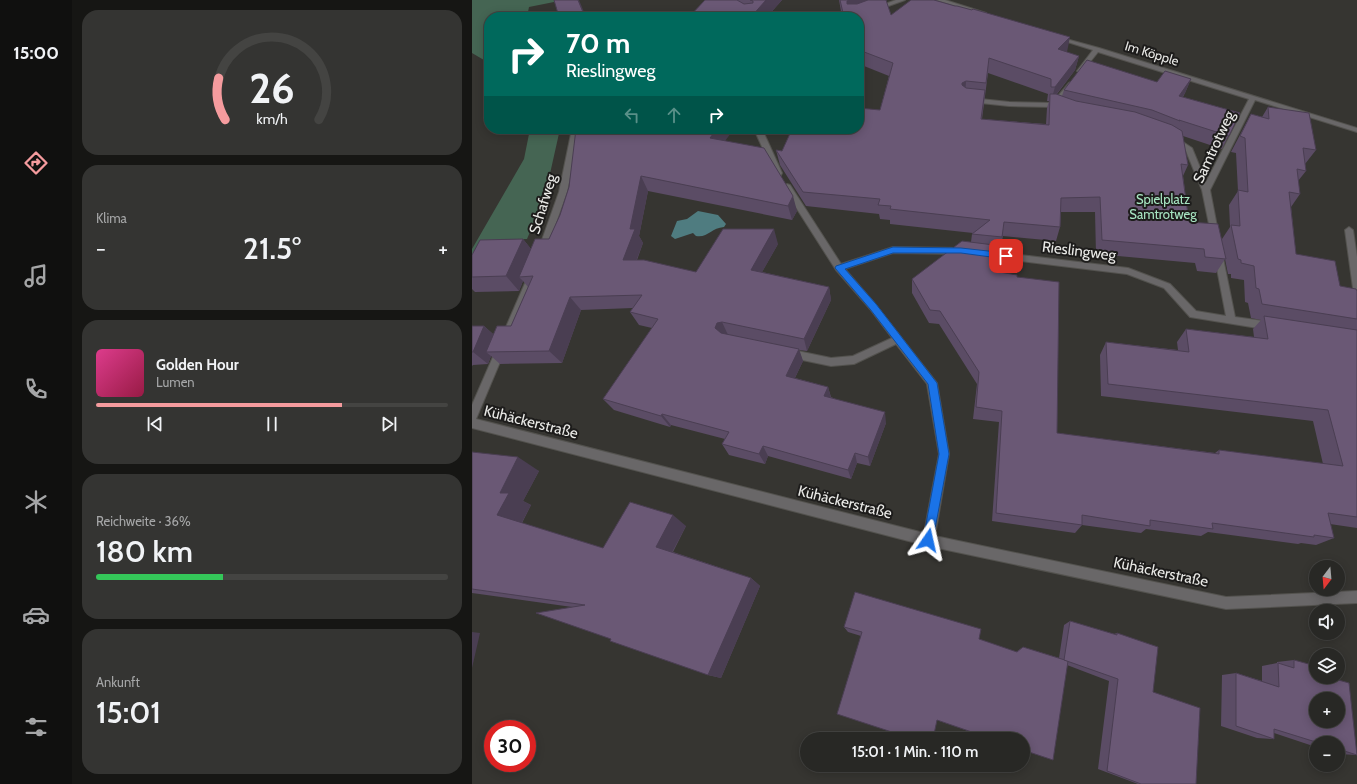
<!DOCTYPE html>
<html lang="de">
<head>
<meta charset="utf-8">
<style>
  body { margin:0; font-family:Cabin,sans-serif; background:#343432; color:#f1f3f6; height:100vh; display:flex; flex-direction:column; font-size:15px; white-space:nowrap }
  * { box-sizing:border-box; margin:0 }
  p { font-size:13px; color:#a5a6a7 }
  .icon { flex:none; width:22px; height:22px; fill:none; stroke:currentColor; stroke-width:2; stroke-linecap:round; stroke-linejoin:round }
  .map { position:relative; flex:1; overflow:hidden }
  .side { display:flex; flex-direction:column; gap:10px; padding:10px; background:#161614; width:400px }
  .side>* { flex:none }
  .top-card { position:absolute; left:12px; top:12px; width:380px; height:122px; border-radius:16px; box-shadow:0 2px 10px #0003,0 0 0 1px #444442; background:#00695c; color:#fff; overflow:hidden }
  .needle { width:26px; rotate:196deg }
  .fabs { position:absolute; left:837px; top:560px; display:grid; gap:8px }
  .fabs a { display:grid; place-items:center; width:36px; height:36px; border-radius:50%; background:#282825; box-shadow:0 2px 10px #0003,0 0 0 1px #444442; font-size:20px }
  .speed { position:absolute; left:12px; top:720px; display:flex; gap:8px; font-size:20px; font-weight:700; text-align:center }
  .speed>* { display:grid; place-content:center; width:52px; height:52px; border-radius:50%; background:#282825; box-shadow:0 2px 10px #0003,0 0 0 1px #444442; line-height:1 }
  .speed .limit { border:6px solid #d22; background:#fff; color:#111 }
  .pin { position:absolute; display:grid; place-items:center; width:34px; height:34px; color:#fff; margin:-17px; border-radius:8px; box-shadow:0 2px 6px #0006 }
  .me { position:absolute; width:44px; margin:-22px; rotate:11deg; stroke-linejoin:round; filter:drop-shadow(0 0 3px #0008) }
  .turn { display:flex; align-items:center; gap:14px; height:84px; padding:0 16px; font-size:18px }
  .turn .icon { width:52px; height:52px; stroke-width:2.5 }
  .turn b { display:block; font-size:28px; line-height:34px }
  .lanes { display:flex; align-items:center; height:38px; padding:0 16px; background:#0003; justify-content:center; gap:20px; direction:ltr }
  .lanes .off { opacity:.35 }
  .big { font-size:30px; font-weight:600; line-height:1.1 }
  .side .tile { flex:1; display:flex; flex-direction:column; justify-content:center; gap:6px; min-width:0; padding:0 14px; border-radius:16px; background:#343432 }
  .side .dial { align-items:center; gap:0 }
  .dial svg { height:104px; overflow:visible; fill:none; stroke:#444442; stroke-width:7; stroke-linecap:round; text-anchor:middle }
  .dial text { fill:#f1f3f6; stroke:none }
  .song { display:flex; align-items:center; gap:12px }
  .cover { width:48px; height:48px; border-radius:6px; background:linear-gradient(135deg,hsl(330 70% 55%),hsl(340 70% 35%)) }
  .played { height:4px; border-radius:2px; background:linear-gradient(90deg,#f59b9e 70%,#444442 70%) }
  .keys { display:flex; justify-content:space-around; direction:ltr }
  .heat { display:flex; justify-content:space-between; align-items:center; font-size:22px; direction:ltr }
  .charge { height:6px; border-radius:3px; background:linear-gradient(90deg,#34c759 36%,#444442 0) }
  .trip { position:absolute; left:328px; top:732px; width:230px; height:40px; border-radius:20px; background:#282825; box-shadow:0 2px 10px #0003,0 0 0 1px #444442; font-weight:600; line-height:40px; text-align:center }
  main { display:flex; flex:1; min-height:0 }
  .tabs { display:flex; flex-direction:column; width:72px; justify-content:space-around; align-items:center; background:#10100f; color:#a5a6a7 }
  .tabs .icon { width:28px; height:28px }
  .tabs .on { color:#f59b9e }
  .tabs b { font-size:18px; color:#f1f3f6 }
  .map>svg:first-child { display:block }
  .green { fill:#456553 }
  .water { fill:#4f7c80 }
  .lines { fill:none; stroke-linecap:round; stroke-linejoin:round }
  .minor-casing { stroke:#53524e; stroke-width:2 }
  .minor { fill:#696768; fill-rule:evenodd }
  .wall { fill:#5b4c65; fill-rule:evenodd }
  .shaded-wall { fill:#4a3e52 }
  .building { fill:#6a5875; stroke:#4a3e52; fill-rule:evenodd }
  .route { fill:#1a73e8; stroke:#114b97 }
  .labels { text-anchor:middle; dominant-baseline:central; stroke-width:4; stroke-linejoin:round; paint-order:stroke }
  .far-street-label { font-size:13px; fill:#eaeae7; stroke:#1d1c1b }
  .far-park-label { font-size:13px; fill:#a7e6c2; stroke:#1d1c1b }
  .street-label { font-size:15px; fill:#eaeae7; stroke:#1d1c1b }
</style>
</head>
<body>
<main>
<nav class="tabs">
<b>15:00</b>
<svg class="icon on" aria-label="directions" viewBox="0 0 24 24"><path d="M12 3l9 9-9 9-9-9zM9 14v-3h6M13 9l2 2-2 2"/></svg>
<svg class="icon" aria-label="music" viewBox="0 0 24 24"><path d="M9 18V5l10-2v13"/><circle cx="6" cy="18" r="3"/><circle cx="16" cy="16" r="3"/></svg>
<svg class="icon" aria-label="phone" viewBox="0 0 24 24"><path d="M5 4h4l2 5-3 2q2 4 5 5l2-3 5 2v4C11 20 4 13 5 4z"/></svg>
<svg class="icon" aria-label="climate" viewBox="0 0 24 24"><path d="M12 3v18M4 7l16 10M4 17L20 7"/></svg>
<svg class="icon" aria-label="car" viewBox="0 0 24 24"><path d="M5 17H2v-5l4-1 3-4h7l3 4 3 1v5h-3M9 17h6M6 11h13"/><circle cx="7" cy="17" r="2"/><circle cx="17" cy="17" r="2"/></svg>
<svg class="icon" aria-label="filters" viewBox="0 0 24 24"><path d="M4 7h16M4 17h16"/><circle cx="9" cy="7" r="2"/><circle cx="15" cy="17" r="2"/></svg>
</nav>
<section class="side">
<div class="tile dial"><svg viewBox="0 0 100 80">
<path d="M14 69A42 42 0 1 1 86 69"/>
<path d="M14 69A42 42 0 0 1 9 37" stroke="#f59b9e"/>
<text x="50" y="56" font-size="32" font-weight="700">26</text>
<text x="50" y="72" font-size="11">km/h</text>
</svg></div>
<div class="tile"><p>Klima</p>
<div class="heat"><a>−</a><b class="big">21.5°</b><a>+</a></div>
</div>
<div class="tile">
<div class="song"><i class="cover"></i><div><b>Golden Hour</b><p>Lumen</p></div></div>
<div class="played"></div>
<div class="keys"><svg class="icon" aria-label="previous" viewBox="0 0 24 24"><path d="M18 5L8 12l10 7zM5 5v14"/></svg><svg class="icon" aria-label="pause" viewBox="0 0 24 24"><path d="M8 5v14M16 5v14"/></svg><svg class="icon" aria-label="next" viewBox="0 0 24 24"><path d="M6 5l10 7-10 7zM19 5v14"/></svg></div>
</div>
<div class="tile"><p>Reichweite · 36%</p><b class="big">180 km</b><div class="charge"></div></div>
<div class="tile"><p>Ankunft</p><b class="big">15:01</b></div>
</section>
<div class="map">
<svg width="885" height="784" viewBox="0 0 885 784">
  <rect width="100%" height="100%" fill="#363531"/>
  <g class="green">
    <polygon points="0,0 92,0 57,7 55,17 17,17 17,63 0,53"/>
    <polygon points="58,129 88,129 73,196 55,239 21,240 0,279 0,249 52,159"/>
  </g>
  <path class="water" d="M226 211 246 215 254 224 252 227C239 228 236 238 224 236L221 233 203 239 199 236 205 221 215 219Z"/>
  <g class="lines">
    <defs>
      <g id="minor">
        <polygon points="424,0 433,0 386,17 377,17"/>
        <polygon points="464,0 473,0 514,13 509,14"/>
        <polygon points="583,36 627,48 885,128 885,132 783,100 738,190 747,237 746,239 740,239 730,190 714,151 698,140 702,138 705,138 720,148 734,182 777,99 626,52 610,72 606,72 605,71 621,50 583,38"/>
        <polygon points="599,82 602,84 584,106 582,107 537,106 499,102 496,100 499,98 537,102 580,103 597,83"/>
        <polygon points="100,129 108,129 95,192 74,251 70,254 66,251 87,192"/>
        <polygon points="282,129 290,129 310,173 309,175 306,175 302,173"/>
        <polygon points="315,184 318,185 369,264 421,247 490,248 494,251 490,254 421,253 373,269 404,305 465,383 477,454 463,536 754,597 885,591 885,603 754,609 456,546 0,428 0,405 57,274 61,271 65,274 4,419 452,533 467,454 455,384 424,344 382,364 359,366 316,357 313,356 311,353 313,350 316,349 359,358 381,356 420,338 398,309 364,270 311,187"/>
        <polygon points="877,227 881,230 885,257 885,291 881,288 873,230"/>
        <polygon points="746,250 750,253 763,317 798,322 803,326 801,329 798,330 718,317 692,288 655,274 516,257 512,254 516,251 656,268 698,284 724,311 754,316 742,253"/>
      </g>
    </defs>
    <use href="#minor" class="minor-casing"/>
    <use href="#minor" class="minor"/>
  </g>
  <g class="wall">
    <polygon points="233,0 310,0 295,17"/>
    <path d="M367 0H414L419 15 594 52 607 56 603 70 585 94 590 96 592 90 719 79 713 93 711 97 768 113 750 149 711 136 716 165 711 176 717 222 750 239 758 227 757 205 766 191 764 153 759 152 779 114 790 117 796 107 844 150 833 164 834 171 826 181 828 194 819 207 824 254 868 286 885 291V330H884H885V528L858 524 862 538 844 545 829 543 826 544 736 532 729 536 674 529 669 533 610 525 603 533 520 521 527 422 501 419 505 384 467 324 457 323 440 293V279L499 242 500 234 501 233 418 224V220L408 219 407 214 334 206 308 165 304 150 310 151 408 110 417 76 387 64V17H370ZM516 73 576 94 575 101H577L575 108 574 124 510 119ZM589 212H623L624 254 723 263 725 271 744 273 753 259 756 274H759V278L772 280 773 302 776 303 779 318 789 320 781 329 782 337 714 329 705 342 706 350 634 342 628 355 629 396 841 421 851 464 747 450 743 453 585 433 545 277 527 272 529 246 531 236 584 241 588 227Z"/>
    <polygon points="253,141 325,211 320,220 176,191 167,236 171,243 165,260 224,272 306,244 290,272 357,287 359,300 335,351 327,350 331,361 323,378 356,387 359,397 414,423 398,466 385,463 379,479 296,456 293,464 257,455 250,444 253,439 199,425 198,427 142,410 131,399 180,328 167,325 158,312 161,308 109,310 90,363 28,364 19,356 16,364 1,365 0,366 0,326 12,326 22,335 39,326 56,287 51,281 47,291 3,292 0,289 0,255 51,239 59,249 77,239 88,215 97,187"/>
    <polygon points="0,452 67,471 51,501 59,505 50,523 131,548 214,526 201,552 279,578 288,586 249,678 236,675 139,639 100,607 0,593"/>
    <polygon points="598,621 642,634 645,633 681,692 724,784 666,784 626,769 637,681 595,665 581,760 551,750 551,739 519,739 465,720 389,636 376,632 372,627 507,639 544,652 551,647 587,658 592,625"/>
    <polygon points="822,660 885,755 866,754 866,743 844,743 844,747 802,733 802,739 785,738 749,726 750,675 764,673 790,681 790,666 805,663 805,662"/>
  </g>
  <g class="shaded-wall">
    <polygon points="106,0 107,0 114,17 113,17"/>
    <polygon points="294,0 310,0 295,17 279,17"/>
    <polygon points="378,0 411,0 376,16 375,4 375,1"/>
    <polygon points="598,37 595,52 586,49"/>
    <polygon points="607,56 603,70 579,101 583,87"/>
    <polygon points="719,79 713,93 702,109 707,96"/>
    <polygon points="494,81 493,96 489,98 490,83"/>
    <polygon points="245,129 262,129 244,153 238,138"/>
    <polygon points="169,176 176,191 167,236 171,243 159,274 151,260 158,229"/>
    <polygon points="321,196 325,211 320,220 316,206"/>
    <polygon points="302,229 306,244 284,283 279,270"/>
    <polygon points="51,239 63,254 47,277 51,281 47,291 34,276"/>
    <polygon points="357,287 359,300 335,351 332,339"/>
    <polygon points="98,297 109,310 90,363 77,351"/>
    <polygon points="250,322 256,335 252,336 243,328 245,323"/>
    <polygon points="12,326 27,339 14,352 19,356 16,364 1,352"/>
    <polygon points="327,349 331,361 318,388 314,376"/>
    <polygon points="356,387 359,398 352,396"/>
    <polygon points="413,412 414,423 398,466 396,457"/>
    <polygon points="190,414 199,425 198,427 189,416"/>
    <polygon points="291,446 296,456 293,464 287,454"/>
    <polygon points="383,453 385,463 379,479 376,470"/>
    <polygon points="46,457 67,471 51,501 59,505 48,526 25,515 28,493"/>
    <polygon points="201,515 214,526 198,556 184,547"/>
    <polygon points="279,578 288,586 249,678 236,675"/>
    <polygon points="0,632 8,633 0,668"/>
  </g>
  <g class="building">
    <polygon points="82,0 106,0 113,17 87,17"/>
    <polygon points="233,0 265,0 272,4 281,3 281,1 278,0 294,0 279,17 217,17"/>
    <polygon points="368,0 378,0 375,1 375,4 385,4 396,0 414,0 419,15 439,0 462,0 483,6 485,6 500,10 501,9 598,37 586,49 607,56 583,87 579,87 579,79 517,58 514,83 494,81 490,83 490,85 494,88 513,90 509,119 577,125 578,94 584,94 604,101 663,112 700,125 710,131 716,165 709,164 717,222 746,224 754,259 733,257 732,249 630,240 628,197 589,198 588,227 532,222 530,237 500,234 518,220 418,209 419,206 406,205 408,199 331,192 304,150 310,151 320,129 387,129 387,108 408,110 421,63 387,50 387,17 372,17"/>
    <polygon points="615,60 685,82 693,71 719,79 707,96 768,113 757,136 707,120 708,121 680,110 592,90"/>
    <polygon points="796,107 837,113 844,150 831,148 834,171 825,169 828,194 817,192 824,254 863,261 868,286 884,289 885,291 885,319 790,304 787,289 784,288 782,266 769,263 769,260 766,259 759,225 768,226 766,190 776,192 773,138 768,136 779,114 797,119"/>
    <polygon points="104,129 245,129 238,138 292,148 321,196 316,206 169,176 158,229 163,229 151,260 172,260 224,272 251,229 302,229 279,270 357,287 332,339 250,322 245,323 243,328 249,333 327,349 314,376 356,387 352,396 413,412 396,457 383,453 376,470 291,446 287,454 250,444 257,432 190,414 189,416 131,399 186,319 158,312 170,295 98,297 77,351 14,352 25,326 39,326 61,276 47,277 63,239 77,239 88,215 97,187"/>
    <polygon points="51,239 34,276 0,277 0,255 8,240"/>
    <polygon points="490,241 530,246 527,272 545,275 545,277 587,282 585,433 747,454 747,450 871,466 856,410 636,384 634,342 717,352 714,329 796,339 792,316 885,330 885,517 856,513 862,538 842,535 842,537 740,523 741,529 678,520 678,526 610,515 610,525 524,513 530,411 504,407 507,372 468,311 458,310 440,279"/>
    <polygon points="0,326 12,326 1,352 0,352"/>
    <polygon points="0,452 46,457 28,493 37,493 25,515 131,548 158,502 201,515 184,547 279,578 236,675 138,641 139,639 64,613 113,605 0,589"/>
    <polygon points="383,592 509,629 507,639 545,652 551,647 596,661 581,760 551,750 551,739 520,739 465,720 461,739 441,739 365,714 390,632 372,627"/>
    <polygon points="598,621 645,635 645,633 686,647 681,692 728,708 724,784 669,784 635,771 646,679 592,660"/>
    <path d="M822 660 844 666V677H856L877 683 885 755 866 749V743H847L802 729V739L764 726V673L807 687 806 663 822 668ZM844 699H866V721H844Z"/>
  </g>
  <polygon class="route" points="421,247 489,248 534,253 538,256 534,259 489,253 421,253 373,269 404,304 465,383 477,454 461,540 460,544 456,545 452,544 451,540 467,454 456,384 398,309 363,268 364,266"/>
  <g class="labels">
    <g class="far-street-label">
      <text transform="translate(680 53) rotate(17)">Im Köpple</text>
    </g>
    <g class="far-park-label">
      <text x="691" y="199">Spielplatz<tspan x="691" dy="15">Samtrotweg</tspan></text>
    </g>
    <g class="street-label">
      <text transform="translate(742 147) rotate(-65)">Samtrotweg</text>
      <text transform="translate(71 204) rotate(-73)">Schafweg</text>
      <text transform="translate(607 251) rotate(7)">Rieslingweg</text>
      <text transform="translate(59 422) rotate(14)">Kühäckerstraße</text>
      <text transform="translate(373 502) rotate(14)">Kühäckerstraße</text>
      <text transform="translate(689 572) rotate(12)">Kühäckerstraße</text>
    </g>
  </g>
</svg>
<div class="fabs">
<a><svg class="needle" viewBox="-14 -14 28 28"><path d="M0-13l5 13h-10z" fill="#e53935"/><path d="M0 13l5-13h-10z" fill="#a5a6a7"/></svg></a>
<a><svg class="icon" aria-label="sound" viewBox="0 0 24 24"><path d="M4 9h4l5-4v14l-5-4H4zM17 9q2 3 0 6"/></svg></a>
<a><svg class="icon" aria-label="layers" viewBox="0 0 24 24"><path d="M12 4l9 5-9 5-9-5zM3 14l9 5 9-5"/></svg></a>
<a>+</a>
<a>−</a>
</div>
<div class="speed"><div class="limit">30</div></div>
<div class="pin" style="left:534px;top:256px;background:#d93025"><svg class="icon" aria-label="arrive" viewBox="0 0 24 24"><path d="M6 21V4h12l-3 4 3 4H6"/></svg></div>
<svg class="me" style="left:456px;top:540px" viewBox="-20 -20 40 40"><path d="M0-17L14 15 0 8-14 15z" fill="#1a73e8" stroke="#fff" stroke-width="4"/></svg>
<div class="trip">15:01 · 1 Min. · 110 m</div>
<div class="top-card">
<div class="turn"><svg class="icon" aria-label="right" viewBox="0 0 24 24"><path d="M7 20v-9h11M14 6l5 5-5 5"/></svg><div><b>70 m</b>Rieslingweg</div></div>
<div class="lanes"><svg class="icon off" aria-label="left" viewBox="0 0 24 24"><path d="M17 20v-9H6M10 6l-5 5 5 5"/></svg><svg class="icon off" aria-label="ahead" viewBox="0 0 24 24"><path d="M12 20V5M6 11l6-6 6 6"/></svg><svg class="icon" aria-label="right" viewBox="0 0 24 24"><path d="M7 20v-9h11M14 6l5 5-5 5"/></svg></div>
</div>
</div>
</main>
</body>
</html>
